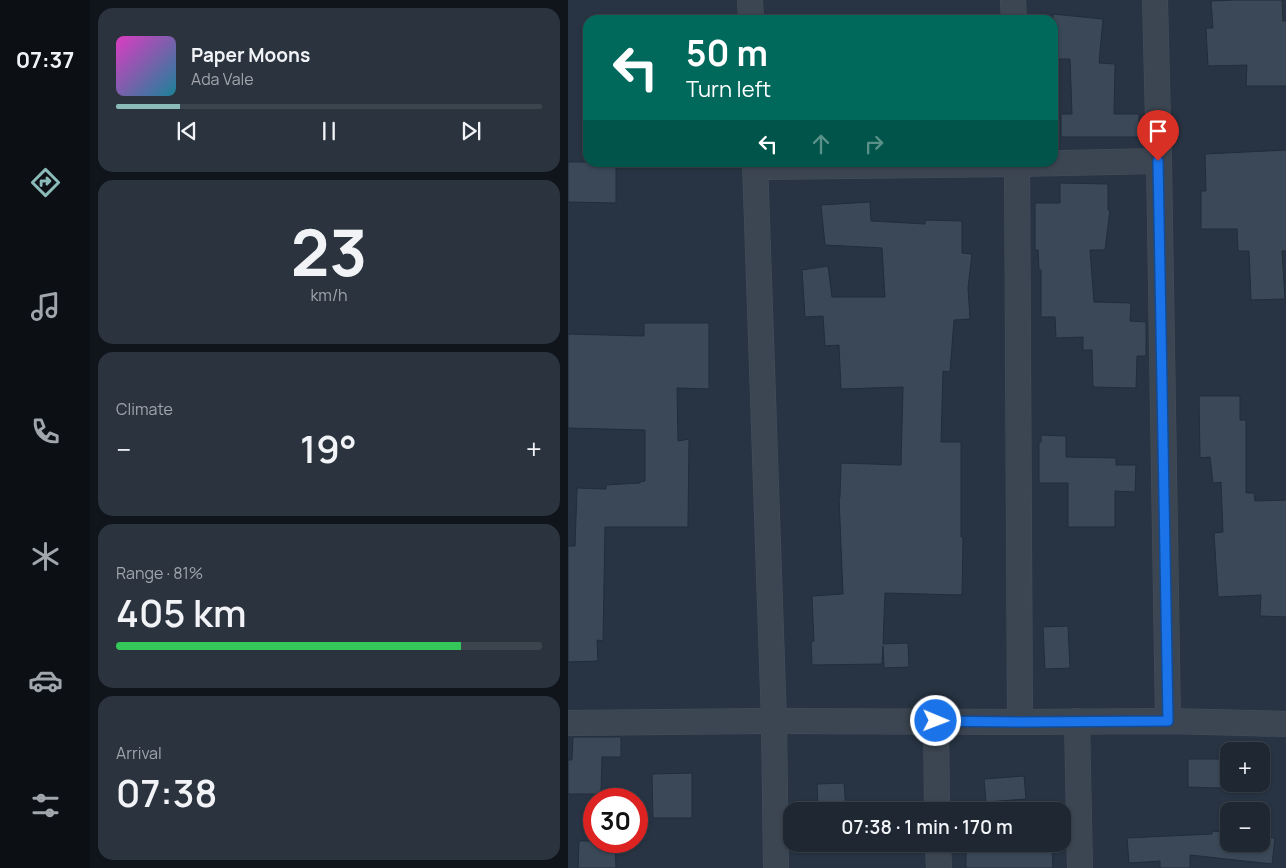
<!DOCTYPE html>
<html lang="en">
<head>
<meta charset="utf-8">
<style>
  body { margin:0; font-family:Manrope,sans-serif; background:#2b333e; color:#f1f3f6; height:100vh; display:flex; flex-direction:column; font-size:19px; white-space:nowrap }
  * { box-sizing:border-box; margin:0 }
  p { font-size:16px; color:#a1a5ac }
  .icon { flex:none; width:28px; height:28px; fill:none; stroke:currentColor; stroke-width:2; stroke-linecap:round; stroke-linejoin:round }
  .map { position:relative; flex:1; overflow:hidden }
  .panel { display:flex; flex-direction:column; gap:8px; padding:8px; background:#10151c; width:478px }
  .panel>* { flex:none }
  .hud { position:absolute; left:15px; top:15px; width:475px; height:152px; border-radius:15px; box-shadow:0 1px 4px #0004,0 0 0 1px #3c444d; background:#00695c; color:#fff; overflow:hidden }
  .controls { position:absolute; left:652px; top:742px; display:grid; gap:10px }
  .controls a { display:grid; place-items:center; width:50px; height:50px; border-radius:10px; background:#1e2732; box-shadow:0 1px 4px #0004,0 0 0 1px #3c444d; font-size:25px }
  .speed { position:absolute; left:15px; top:788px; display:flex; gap:10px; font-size:25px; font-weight:700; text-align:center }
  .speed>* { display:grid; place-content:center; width:65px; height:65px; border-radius:50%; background:#1e2732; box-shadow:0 1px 4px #0004,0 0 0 1px #3c444d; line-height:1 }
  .speed .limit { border:8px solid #d22; background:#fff; color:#111 }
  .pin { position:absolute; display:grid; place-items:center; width:42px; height:42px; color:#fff; margin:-51px -21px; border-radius:50% 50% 50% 0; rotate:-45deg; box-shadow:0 0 5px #0007 }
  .pin .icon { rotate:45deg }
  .me { position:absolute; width:55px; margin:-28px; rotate:91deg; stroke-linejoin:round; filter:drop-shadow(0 0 4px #0008) }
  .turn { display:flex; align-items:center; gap:18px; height:105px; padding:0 20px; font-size:22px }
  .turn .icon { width:65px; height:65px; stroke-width:2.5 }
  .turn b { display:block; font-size:35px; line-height:42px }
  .lanes { display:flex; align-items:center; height:48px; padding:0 20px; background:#0003; justify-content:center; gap:25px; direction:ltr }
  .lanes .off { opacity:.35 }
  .big { font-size:38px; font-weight:600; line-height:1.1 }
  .panel .widget { flex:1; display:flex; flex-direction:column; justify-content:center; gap:8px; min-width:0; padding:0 18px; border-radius:15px; background:#2b333e }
  .panel .dial { align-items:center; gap:0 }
  .dial b { font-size:65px; line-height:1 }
  .song { display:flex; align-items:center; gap:15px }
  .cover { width:60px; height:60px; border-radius:8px; background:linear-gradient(135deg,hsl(310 70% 55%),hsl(190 70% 35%)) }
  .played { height:5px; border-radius:2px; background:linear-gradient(90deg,#8bbbb9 15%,#3c444d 15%) }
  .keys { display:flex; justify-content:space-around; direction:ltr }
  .heat { display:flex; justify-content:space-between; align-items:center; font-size:28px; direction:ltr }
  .charge { height:8px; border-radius:4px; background:linear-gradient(90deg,#34c759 81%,#3c444d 0) }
  .trip { position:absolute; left:215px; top:802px; width:288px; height:50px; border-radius:15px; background:#1e2732; box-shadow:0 1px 4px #0004,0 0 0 1px #3c444d; font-weight:600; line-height:50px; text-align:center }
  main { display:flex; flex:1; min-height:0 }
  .dock { display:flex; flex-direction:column; width:90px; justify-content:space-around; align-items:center; background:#0c1014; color:#a1a5ac }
  .dock .icon { width:35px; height:35px }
  .dock .active { color:#8bbbb9 }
  .dock b { font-size:22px; color:#f1f3f6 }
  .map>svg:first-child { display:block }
  .building { fill:#3a4858; stroke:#222d3a }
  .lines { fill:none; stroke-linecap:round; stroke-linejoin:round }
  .street-casing { stroke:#464f5c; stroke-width:26 }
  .street { stroke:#3c4652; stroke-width:25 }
  .route-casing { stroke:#114b97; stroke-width:12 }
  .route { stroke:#1a73e8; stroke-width:9 }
</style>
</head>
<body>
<main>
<nav class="dock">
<b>07:37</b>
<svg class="icon active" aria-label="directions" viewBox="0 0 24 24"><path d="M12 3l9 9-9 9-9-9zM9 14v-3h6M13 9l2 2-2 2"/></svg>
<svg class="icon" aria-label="music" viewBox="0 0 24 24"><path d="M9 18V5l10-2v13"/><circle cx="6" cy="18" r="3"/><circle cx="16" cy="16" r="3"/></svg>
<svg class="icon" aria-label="phone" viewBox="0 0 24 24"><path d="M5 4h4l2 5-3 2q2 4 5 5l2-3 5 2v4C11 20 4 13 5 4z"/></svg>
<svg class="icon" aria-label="climate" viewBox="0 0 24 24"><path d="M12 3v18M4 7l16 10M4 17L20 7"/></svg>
<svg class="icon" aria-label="car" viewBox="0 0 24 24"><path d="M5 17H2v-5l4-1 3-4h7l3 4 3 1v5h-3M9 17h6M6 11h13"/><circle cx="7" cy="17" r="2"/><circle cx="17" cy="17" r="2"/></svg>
<svg class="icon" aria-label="filters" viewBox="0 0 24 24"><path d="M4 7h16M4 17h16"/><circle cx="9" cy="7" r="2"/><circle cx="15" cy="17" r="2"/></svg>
</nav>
<section class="panel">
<div class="widget">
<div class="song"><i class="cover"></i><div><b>Paper Moons</b><p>Ada Vale</p></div></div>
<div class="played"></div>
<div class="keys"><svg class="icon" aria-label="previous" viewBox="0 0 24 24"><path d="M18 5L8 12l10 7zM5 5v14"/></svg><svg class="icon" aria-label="pause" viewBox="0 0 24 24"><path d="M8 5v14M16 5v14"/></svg><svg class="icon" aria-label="next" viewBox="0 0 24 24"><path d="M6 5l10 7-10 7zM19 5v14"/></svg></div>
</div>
<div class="widget dial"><b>23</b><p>km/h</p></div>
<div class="widget"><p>Climate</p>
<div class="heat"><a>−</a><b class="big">19°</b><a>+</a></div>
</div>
<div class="widget"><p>Range · 81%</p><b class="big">405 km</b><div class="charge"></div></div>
<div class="widget"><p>Arrival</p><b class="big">07:38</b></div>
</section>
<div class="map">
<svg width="719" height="868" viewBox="0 0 719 868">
  <rect width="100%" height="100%" fill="#283443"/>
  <g class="building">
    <polygon points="667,0 714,0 715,21 719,21 719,86 678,86 679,65 640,66 638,28 645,28 643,1"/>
    <polygon points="485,14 535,19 531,63 547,64 546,114 571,114 571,137 493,137 493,114 504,114 502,59 485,59"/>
    <polygon points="719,150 719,251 714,251 717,299 683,300 681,251 670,251 669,229 633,229 633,191 638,191 637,154"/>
    <polygon points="0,162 48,162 48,203 0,202"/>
    <polygon points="492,183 540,184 540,210 542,210 537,250 522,250 526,302 563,303 562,321 578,322 578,356 569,356 568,388 525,387 524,350 515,350 515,337 488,338 487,317 473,317 473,270 471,270 470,250 467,250 467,203 492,203"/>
    <polygon points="302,202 303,221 357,224 357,220 394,221 394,253 404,254 400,288 402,319 386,320 382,372 375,371 373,442 393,442 393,537 395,537 394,595 317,593 315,644 340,643 341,667 316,668 315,646 314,664 244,665 243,642 246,641 244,596 275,594 271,497 272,497 273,463 333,465 335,387 273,389 271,345 257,346 255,316 237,317 234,270 260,266 264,297 317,297 314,248 257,245 253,205"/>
    <polygon points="76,323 141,323 141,389 109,388 110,441 121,439 120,527 37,527 35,641 29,640 30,661 0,662 0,546 7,546 9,488 38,489 38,485 72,483 72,482 77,481 77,430 0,428 0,334 76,336"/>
    <polygon points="631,396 672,396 672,420 678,420 678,493 686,493 687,501 719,500 719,617 692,616 693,595 650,597 646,533 655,532 653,482 645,483 642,457 632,458"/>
    <polygon points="473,435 498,436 498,457 548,458 548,465 568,465 567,492 547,491 547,527 500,527 500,483 471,483 471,442 473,442"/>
    <polygon points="500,626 502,668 477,669 475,627"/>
    <polygon points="5,737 53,737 53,757 34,757 33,794 0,794 0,760 4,760"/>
    <polygon points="620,759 654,759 653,788 620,787"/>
    <polygon points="124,773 124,818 85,818 84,774"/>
    <polygon points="456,776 458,799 418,802 416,779"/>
    <polygon points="276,783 278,811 250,811 249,784"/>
    <polygon points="644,831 661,833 661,844 694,844 694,837 707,838 704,864 622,855 622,868 592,868 592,861 561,863 559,838 644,834"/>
    <polygon points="11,841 47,841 48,868 10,868"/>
    <polygon points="425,844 484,844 485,868 398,868 398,846 425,845"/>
  </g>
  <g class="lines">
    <defs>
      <g id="street">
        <polyline points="182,0 183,20"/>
        <polyline points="445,0 446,20"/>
        <polyline points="587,0 591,161 600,721"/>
        <polyline points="187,162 206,721 208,868"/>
        <polyline points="449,162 452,722"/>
        <polyline points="187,167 449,164 591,161"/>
        <polyline points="368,721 369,811"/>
        <polyline points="509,721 512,868"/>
        <polyline points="0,723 206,721 452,722 600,721 719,724"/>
        <polyline points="370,844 371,868"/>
      </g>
    </defs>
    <use href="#street" class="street-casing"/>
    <use href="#street" class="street"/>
  </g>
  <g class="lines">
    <defs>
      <polyline id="route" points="368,721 452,722 600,721 590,161"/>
    </defs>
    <use href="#route" class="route-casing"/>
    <use href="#route" class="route"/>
  </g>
</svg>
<div class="controls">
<a>+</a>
<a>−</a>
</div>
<div class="speed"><div class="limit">30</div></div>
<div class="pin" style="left:590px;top:161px;background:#d93025"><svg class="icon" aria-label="arrive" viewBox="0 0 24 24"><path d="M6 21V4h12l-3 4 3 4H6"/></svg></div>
<svg class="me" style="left:368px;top:721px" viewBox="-20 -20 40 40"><circle r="17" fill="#1a73e8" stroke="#fff" stroke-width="3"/><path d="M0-11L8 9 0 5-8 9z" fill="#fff"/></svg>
<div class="trip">07:38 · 1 min · 170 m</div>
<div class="hud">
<div class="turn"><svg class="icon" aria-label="left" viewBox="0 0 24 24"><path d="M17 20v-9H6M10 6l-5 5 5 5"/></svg><div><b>50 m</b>Turn left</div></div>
<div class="lanes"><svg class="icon" aria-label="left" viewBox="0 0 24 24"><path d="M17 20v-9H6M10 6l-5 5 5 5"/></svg><svg class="icon off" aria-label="ahead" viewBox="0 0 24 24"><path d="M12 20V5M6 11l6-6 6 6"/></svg><svg class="icon off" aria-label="right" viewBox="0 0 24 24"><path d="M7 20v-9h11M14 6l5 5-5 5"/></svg></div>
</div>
</div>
</main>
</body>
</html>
